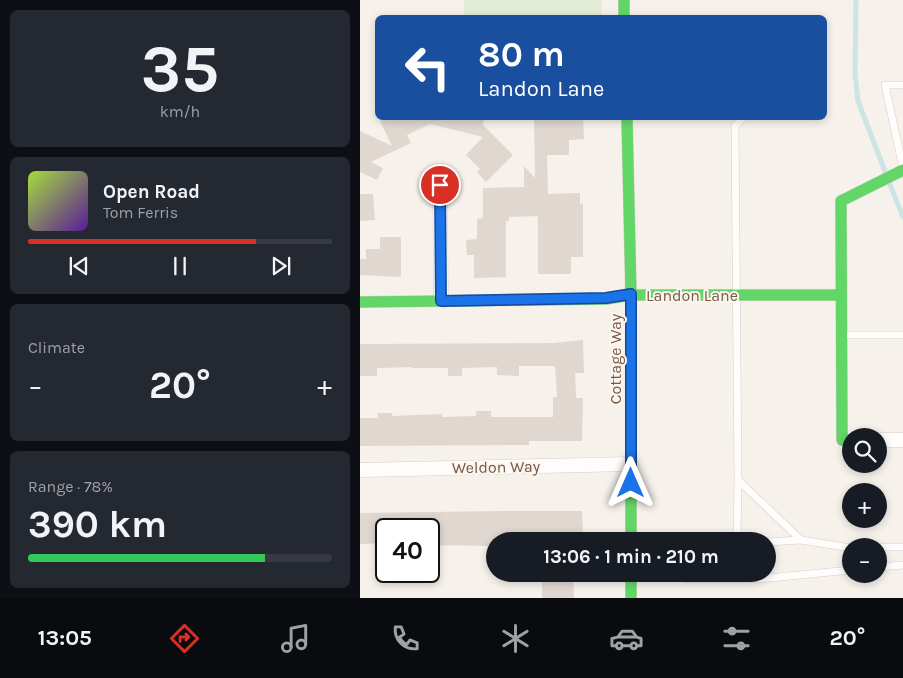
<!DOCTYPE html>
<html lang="en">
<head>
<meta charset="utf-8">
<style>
  body { margin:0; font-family:Karla,sans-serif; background:#242831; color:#f1f3f6; height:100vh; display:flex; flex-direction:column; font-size:19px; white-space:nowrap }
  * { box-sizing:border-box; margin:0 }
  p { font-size:16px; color:#9ea1a6 }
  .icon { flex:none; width:28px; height:28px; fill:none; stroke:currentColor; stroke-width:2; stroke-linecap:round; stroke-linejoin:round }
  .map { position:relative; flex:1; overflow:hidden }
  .details { display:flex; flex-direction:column; gap:10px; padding:10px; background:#0d0f14; width:360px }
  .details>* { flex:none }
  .top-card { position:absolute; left:15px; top:15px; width:452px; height:105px; border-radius:8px; box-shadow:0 2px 8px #0003; background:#1a4fa0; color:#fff; overflow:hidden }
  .tools { position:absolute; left:482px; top:428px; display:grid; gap:10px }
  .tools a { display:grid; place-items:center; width:45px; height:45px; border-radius:50%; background:#171b24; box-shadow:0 2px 8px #0003; font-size:25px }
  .speed { position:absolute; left:15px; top:518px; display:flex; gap:10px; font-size:25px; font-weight:700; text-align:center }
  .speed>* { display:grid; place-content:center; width:65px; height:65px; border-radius:50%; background:#171b24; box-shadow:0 2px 8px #0003; line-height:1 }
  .speed .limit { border:2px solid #111; border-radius:8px; background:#fff; color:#111 }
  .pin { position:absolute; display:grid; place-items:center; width:42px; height:42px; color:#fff; margin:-21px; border:2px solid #fff; border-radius:50%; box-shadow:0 1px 5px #0007 }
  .me { position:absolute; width:55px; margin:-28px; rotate:0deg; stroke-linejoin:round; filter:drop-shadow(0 0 4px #0008) }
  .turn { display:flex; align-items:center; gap:18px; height:105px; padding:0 20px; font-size:22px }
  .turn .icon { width:65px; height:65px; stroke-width:2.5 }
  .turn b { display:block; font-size:35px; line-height:42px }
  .big { font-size:38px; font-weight:700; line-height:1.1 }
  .details .card { flex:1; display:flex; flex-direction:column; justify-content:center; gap:8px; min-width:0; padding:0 18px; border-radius:8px; background:#242831 }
  .details .dial { align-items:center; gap:0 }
  .dial b { font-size:65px; line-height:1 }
  .song { display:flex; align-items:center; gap:15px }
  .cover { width:60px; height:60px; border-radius:8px; background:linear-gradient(135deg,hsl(80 70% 55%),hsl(270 70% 35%)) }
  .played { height:5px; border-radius:2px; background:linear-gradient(90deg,#d93025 75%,#363941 75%) }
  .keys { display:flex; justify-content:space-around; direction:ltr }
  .heat { display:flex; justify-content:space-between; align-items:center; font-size:28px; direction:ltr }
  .charge { height:8px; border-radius:4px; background:linear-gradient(90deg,#34c759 78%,#363941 0) }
  .trip { position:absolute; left:126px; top:532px; width:290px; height:50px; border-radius:25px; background:#171b24; box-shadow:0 2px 8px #0003; font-weight:700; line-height:50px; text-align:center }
  .tabs { display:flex; height:80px; justify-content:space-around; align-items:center; background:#090b0e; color:#9ea1a6 }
  .tabs .icon { width:35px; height:35px }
  .tabs .active { color:#d93025 }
  .tabs b { font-size:22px; color:#f1f3f6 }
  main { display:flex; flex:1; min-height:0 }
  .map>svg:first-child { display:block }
  .green { fill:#e3ecd6 }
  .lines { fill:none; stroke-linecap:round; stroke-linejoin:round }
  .stream { stroke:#cde4e6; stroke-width:5 }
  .building { fill:#e0d7d0 }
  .lane-casing { stroke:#d5cec9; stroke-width:8 }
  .street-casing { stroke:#d5cec9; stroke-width:15 }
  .fast-casing { stroke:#d5cec8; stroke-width:12 }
  .lane { stroke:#fefdfc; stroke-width:7 }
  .street { stroke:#fefdfc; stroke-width:14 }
  .fast { stroke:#63d668; stroke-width:11 }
  .route-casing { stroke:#114b97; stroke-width:12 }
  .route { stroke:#1a73e8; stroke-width:9 }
  .labels { text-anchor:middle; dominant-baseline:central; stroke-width:4; stroke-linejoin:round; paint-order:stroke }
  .street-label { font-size:16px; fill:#73594c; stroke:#fef6ec }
</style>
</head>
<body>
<main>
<section class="details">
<div class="card dial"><b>35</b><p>km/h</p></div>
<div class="card">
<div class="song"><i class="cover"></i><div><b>Open Road</b><p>Tom Ferris</p></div></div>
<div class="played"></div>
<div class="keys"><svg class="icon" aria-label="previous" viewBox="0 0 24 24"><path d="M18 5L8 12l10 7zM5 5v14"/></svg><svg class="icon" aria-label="pause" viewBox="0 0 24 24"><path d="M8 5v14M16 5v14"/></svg><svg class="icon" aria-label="next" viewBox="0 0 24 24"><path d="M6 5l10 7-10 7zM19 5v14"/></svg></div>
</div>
<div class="card"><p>Climate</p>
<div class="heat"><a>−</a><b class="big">20°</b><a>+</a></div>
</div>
<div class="card"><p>Range · 78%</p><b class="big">390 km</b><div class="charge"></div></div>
</section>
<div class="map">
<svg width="543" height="598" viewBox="0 0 543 598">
  <rect width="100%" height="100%" fill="#f6f1eb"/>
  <rect class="green" x="104" y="0" width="138" height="17"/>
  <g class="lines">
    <g class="stream">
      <polyline points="496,0 495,74 498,101 526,174"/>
      <polyline points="529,182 543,217"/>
    </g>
  </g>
  <g class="building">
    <polygon points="28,118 124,118 123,125 153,155 126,182 117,172 120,169 106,155 123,137 70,124 47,135 51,143 11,162 23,168 17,180 0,172 0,131 32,146 20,121"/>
    <polygon points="174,118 223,118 224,139 209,140 209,155 187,155 188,194 220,193 220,204 223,203 223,257 211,257 211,274 178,274 178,216 149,217 149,221 146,221 146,277 114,278 114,255 107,255 106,240 117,239 117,219 123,218 123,188 164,187 164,166 175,178"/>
    <polygon points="0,194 13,194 15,220 0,221"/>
    <polygon points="20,237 41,237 41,277 0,275 0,259 6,259 6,249 20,249"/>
    <polygon points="223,340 224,373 215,373 216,398 223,398 222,441 169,441 169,445 0,446 0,418 18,418 18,413 32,413 32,416 82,414 82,417 116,416 116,411 131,411 131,417 193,417 193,397 197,397 195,366 159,366 159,376 137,375 137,367 102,368 102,376 88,376 88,368 51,368 51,367 17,368 17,376 0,376 0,344 194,343"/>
    <polygon points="140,511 222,511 223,541 133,541 133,546 69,545 69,529 26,529 26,543 0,544 0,513"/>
    <polygon points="182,574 213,574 214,598 182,598"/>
  </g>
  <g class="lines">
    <defs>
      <g id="lane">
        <polyline points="543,85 525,85 543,168"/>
        <polyline points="383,118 375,126 378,480 441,540 491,548"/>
        <polyline points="481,335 543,335"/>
        <polyline points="377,541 378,480"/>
        <polyline points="408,542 441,540"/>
        <polyline points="519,547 543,547"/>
        <polyline points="519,567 543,565"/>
        <polyline points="327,579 398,579 491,570"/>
      </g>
      <g id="street">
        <polyline points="80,185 81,301"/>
        <polyline points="519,440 543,440"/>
        <polyline points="0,470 271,464"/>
      </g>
      <g id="fast">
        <polyline points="264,0 264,18"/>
        <polyline points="267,118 271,295 271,541"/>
        <polyline points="0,302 246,299 271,295 481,295"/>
        <polyline points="491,440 482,440 481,201 543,170"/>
        <polyline points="271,574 271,598"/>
      </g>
    </defs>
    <use href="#lane" class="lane-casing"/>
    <use href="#street" class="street-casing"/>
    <use href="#fast" class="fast-casing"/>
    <use href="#lane" class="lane"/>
    <use href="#street" class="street"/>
    <use href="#fast" class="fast"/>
  </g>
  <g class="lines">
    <defs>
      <polyline id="route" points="80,185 81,301 246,298 271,294 271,483"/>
    </defs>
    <use href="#route" class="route-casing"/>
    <use href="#route" class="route"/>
  </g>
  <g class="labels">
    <g class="street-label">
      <text x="332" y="295">Landon Lane</text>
      <text transform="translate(255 359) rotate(-90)">Cottage Way</text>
      <text transform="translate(136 467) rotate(-1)">Weldon Way</text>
    </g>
  </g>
</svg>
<div class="tools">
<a><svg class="icon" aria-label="search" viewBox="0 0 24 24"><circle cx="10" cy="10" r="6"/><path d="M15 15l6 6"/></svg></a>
<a>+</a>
<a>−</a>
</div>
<div class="speed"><div class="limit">40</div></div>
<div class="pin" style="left:80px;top:185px;background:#d93025"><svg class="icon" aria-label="arrive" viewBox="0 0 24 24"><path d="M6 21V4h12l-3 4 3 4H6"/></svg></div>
<svg class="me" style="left:271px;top:483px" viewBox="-20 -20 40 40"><path d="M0-17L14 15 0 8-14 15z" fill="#1a73e8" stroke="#fff" stroke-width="4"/></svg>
<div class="trip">13:06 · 1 min · 210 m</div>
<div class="top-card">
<div class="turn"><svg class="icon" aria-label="left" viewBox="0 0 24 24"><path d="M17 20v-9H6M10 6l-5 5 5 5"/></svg><div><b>80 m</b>Landon Lane</div></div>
</div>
</div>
</main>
<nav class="tabs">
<b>13:05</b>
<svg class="icon active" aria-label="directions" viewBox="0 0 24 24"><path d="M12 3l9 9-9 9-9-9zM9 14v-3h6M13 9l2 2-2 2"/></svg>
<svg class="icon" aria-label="music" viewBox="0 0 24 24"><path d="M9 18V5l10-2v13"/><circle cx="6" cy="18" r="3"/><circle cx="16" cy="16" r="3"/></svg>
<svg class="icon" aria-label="phone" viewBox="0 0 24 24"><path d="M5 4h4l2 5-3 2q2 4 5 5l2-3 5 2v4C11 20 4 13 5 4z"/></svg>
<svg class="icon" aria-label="climate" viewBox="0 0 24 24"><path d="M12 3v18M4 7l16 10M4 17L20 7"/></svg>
<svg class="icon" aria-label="car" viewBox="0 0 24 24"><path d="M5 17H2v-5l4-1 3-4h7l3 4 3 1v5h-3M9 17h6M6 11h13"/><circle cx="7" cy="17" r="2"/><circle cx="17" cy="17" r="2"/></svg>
<svg class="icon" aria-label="filters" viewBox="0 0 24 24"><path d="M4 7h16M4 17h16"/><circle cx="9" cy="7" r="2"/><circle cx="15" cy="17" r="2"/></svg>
<b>20°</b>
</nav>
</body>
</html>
